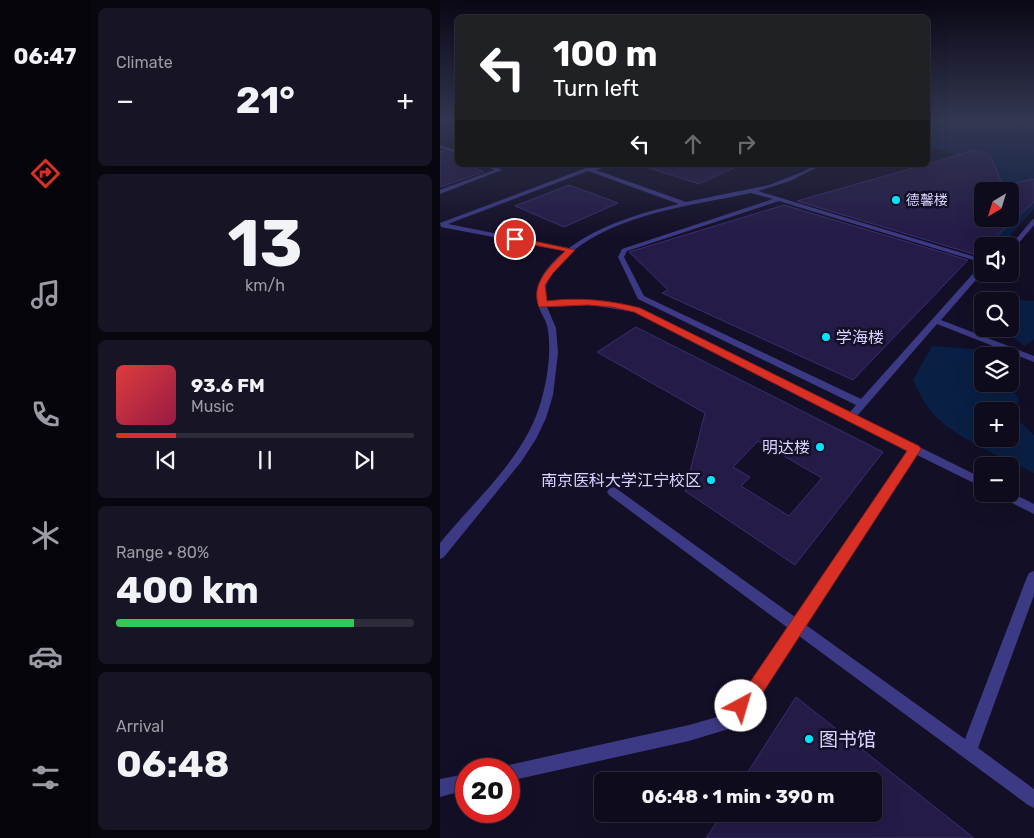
<!DOCTYPE html>
<html lang="en">
<head>
<meta charset="utf-8">
<style>
  body { margin:0; font-family:Rubik,"Noto Sans SC",sans-serif; background:#171425; color:#f1f3f6; height:100vh; display:flex; flex-direction:column; font-size:19px; white-space:nowrap }
  * { box-sizing:border-box; margin:0 }
  p { font-size:16px; color:#9b9ba3 }
  .icon { flex:none; width:28px; height:28px; fill:none; stroke:currentColor; stroke-width:2; stroke-linecap:round; stroke-linejoin:round }
  .map { position:relative; flex:1; overflow:hidden }
  .panel { display:flex; flex-direction:column; gap:8px; padding:8px; background:#08060f; width:350px }
  .panel>* { flex:none }
  .banner { position:absolute; left:15px; top:15px; width:475px; height:152px; border-radius:8px; box-shadow:0 5px 20px #0002,0 0 0 1px #2e2b3b; background:#202124; color:#fff; overflow:hidden }
  .needle { width:32px; rotate:218deg }
  .controls { position:absolute; left:534px; top:182px; display:grid; gap:10px }
  .controls a { display:grid; place-items:center; width:45px; height:45px; border-radius:8px; background:#0e0b1c; box-shadow:0 5px 20px #0002,0 0 0 1px #2e2b3b; font-size:25px }
  .speed { position:absolute; left:15px; top:758px; display:flex; gap:10px; font-size:25px; font-weight:700; text-align:center }
  .speed>* { display:grid; place-content:center; width:65px; height:65px; border-radius:50%; background:#0e0b1c; box-shadow:0 5px 20px #0002,0 0 0 1px #2e2b3b; line-height:1 }
  .speed .limit { border:8px solid #d22; background:#fff; color:#111 }
  .pin { position:absolute; display:grid; place-items:center; width:42px; height:42px; color:#fff; margin:-21px; border:2px solid #fff; border-radius:50%; box-shadow:0 1px 5px #0007 }
  .me { position:absolute; width:55px; margin:-28px; rotate:39deg; stroke-linejoin:round; filter:drop-shadow(0 0 4px #0008) }
  .turn { display:flex; align-items:center; gap:18px; height:105px; padding:0 15px; font-size:22px }
  .turn .icon { width:65px; height:65px; stroke-width:2.5 }
  .turn b { display:block; font-size:35px; line-height:42px }
  .lanes { display:flex; align-items:center; height:48px; padding:0 15px; background:#0003; justify-content:center; gap:25px; direction:ltr }
  .lanes .off { opacity:.35 }
  .big { font-size:38px; font-weight:700; line-height:1.1 }
  .panel .card { flex:1; display:flex; flex-direction:column; justify-content:center; gap:8px; min-width:0; padding:0 18px; border-radius:8px; background:#171425 }
  .panel .dial { align-items:center; gap:0 }
  .dial b { font-size:65px; line-height:1 }
  .song { display:flex; align-items:center; gap:15px }
  .cover { width:60px; height:60px; border-radius:8px; background:linear-gradient(135deg,hsl(0 70% 55%),hsl(340 70% 35%)) }
  .played { height:5px; border-radius:2px; background:linear-gradient(90deg,#d93025 20%,#2e2b3b 20%) }
  .keys { display:flex; justify-content:space-around; direction:ltr }
  .heat { display:flex; justify-content:space-between; align-items:center; font-size:28px; direction:ltr }
  .charge { height:8px; border-radius:4px; background:linear-gradient(90deg,#34c759 80%,#2e2b3b 0) }
  .trip { position:absolute; left:154px; top:772px; width:288px; height:50px; border-radius:8px; background:#0e0b1c; box-shadow:0 5px 20px #0002,0 0 0 1px #2e2b3b; font-weight:700; line-height:50px; text-align:center }
  main { display:flex; flex:1; min-height:0 }
  .menu { display:flex; flex-direction:column; width:90px; justify-content:space-around; align-items:center; background:#06040b; color:#9b9ba3 }
  .menu .icon { width:35px; height:35px }
  .menu .on { color:#d93025 }
  .menu b { font-size:22px; color:#f1f3f6 }
  .map>svg:first-child { display:block }
  .water { fill:#0a1f44 }
  .building { fill:#241b47; stroke:#3b2d73; fill-rule:evenodd }
  .lines { fill:none; stroke-linecap:round; stroke-linejoin:round }
  .service { fill:#3d3a85; fill-rule:evenodd }
  .route { fill:#d93025; stroke:#8d1f18 }
  .poi-dot { fill:#00e5ff; stroke:#130f26; stroke-width:2 }
  .labels { text-anchor:middle; dominant-baseline:central; stroke-width:5; stroke-linejoin:round; paint-order:stroke }
  .far-poi-label { font-size:14px; fill:#d9d4ff; stroke:#130f26; text-anchor:start }
  .poi-label { font-size:16px; fill:#d9d4ff; stroke:#130f26; text-anchor:end }
  .near-poi-label { font-size:19px; fill:#d9d4ff; stroke:#130f26; text-anchor:start }
</style>
</head>
<body>
<main>
<nav class="menu">
<b>06:47</b>
<svg class="icon on" aria-label="directions" viewBox="0 0 24 24"><path d="M12 3l9 9-9 9-9-9zM9 14v-3h6M13 9l2 2-2 2"/></svg>
<svg class="icon" aria-label="music" viewBox="0 0 24 24"><path d="M9 18V5l10-2v13"/><circle cx="6" cy="18" r="3"/><circle cx="16" cy="16" r="3"/></svg>
<svg class="icon" aria-label="phone" viewBox="0 0 24 24"><path d="M5 4h4l2 5-3 2q2 4 5 5l2-3 5 2v4C11 20 4 13 5 4z"/></svg>
<svg class="icon" aria-label="climate" viewBox="0 0 24 24"><path d="M12 3v18M4 7l16 10M4 17L20 7"/></svg>
<svg class="icon" aria-label="car" viewBox="0 0 24 24"><path d="M5 17H2v-5l4-1 3-4h7l3 4 3 1v5h-3M9 17h6M6 11h13"/><circle cx="7" cy="17" r="2"/><circle cx="17" cy="17" r="2"/></svg>
<svg class="icon" aria-label="filters" viewBox="0 0 24 24"><path d="M4 7h16M4 17h16"/><circle cx="9" cy="7" r="2"/><circle cx="15" cy="17" r="2"/></svg>
</nav>
<section class="panel">
<div class="card"><p>Climate</p>
<div class="heat"><a>−</a><b class="big">21°</b><a>+</a></div>
</div>
<div class="card dial"><b>13</b><p>km/h</p></div>
<div class="card">
<div class="song"><i class="cover"></i><div><b>93.6 FM</b><p>Music</p></div></div>
<div class="played"></div>
<div class="keys"><svg class="icon" aria-label="previous" viewBox="0 0 24 24"><path d="M18 5L8 12l10 7zM5 5v14"/></svg><svg class="icon" aria-label="pause" viewBox="0 0 24 24"><path d="M8 5v14M16 5v14"/></svg><svg class="icon" aria-label="next" viewBox="0 0 24 24"><path d="M6 5l10 7-10 7zM19 5v14"/></svg></div>
</div>
<div class="card"><p>Range · 80%</p><b class="big">400 km</b><div class="charge"></div></div>
<div class="card"><p>Arrival</p><b class="big">06:48</b></div>
</section>
<div class="map">
<svg width="594" height="838" viewBox="0 0 594 838">
  <rect width="100%" height="100%" fill="#130f26"/>
  <g class="water">
    <polygon points="488,120 594,120 594,209 561,246 542,246 542,255 534,252 564,219 570,219 593,187 549,182 533,163 505,150 488,148"/>
    <polygon points="582,300 594,301 594,340 584,346 562,329 570,329 570,303"/>
    <path d="M492 346 532 349 551 356H542V384H570V382L580 402 563 404 569 411H542V439H570V412L594 435V473C562 457 525 443 498 419 487 409 479 393 473 380Z"/>
  </g>
  <g class="building">
    <polygon points="0,150 18,156 18,165 27,165 44,172 0,187"/>
    <polygon points="536,150 550,155 565,191 542,191 542,219 570,219 570,184 594,179 594,202 546,246 542,246 540,251 538,250 533,254 357,201"/>
    <polygon points="210,165 300,165 259,184 209,168"/>
    <polygon points="129,185 178,203 124,227 75,206"/>
    <polygon points="344,205 528,260 413,380 222,293 228,290 189,252"/>
    <path d="M196 327 443 452 355 565 245 491 265 413 157 352ZM318 441 382 478 349 516 301 486 310 477 293 467Z"/>
    <polygon points="356,697 534,838 266,838 282,814 432,814 432,781 302,781"/>
  </g>
  <g class="lines">
    <g class="service">
      <polygon points="0,145 18,151 18,154 0,148"/>
      <polygon points="45,165 52,165 62,170 0,194 0,190 54,170"/>
      <path d="M161 165H169L156 170 246 202 329 185 362 172 375 165H382L350 181 318 191 542 259V263L540 262 339 201 187 251 184 257 204 296 421 399 539 267H542V273L501 320 594 356V362L497 324 417 416 542 478V487L477 455 366 625 525 739 587 577 589 573 594 571V595L538 748 594 789V808L588 805 359 636 319 696 295 727 249 741 69 781V769H62L69 765 249 725 284 715 309 686 348 628 169 495 167 492 169 489 173 487 177 489 355 617 468 451 195 312 150 305 107 307 116 328 118 353 113 395 106 418 96 439 81 462 4 557 0 559V543C37 497 89 455 103 394 108 374 111 351 108 330 107 321 101 314 98 305 92 283 109 264 125 251L1 227 0 223 146 168H151ZM148 171 239 204C201 213 162 224 129 248L8 224ZM311 193 333 199 182 249 178 257 198 299 416 405 410 412 200 308 150 301 106 302C102 279 116 265 133 251 183 212 251 206 311 193Z"/>
      <polygon points="594,219 594,225 572,251 570,252 570,246 592,220"/>
      <polygon points="570,492 594,504 594,514 560,497 558,494 570,494"/>
      <polygon points="26,774 26,790 0,797 0,779"/>
    </g>
  </g>
  <linearGradient id="sky" x2="0" y2="1"><stop stop-color="#0a0815"/><stop offset="0.51" stop-color="#333752"/><stop offset="1" stop-color="#333752" stop-opacity="0"/></linearGradient>
  <rect width="594" height="237" fill="url(#sky)"/>
  <path class="route" d="M75 237 135 250 113 273 105 285 107 301C138 297 169 300 200 308L479 446 481 449 320 697 308 712 301 715 295 712 293 706 295 700 308 685 467 451 194 312 172 307 148 305 99 307C90 283 110 267 125 251L73 241 72 239Z"/>
  <g class="poi-dot">
    <circle cx="456" cy="200" r="5"/>
    <circle cx="386" cy="337" r="5"/>
    <circle cx="380" cy="447" r="5"/>
    <circle cx="271" cy="480" r="5"/>
    <circle cx="369" cy="739" r="5"/>
  </g>
  <g class="labels">
    <g class="far-poi-label">
      <text x="466" y="200">德馨楼</text>
    </g>
    <g class="poi-label">
      <text x="396" y="337" text-anchor="start">学海楼</text>
      <text x="370" y="447">明达楼</text>
      <text x="261" y="480">南京医科大学江宁校区</text>
    </g>
    <g class="near-poi-label">
      <text x="379" y="739">图书馆</text>
    </g>
  </g>
</svg>
<div class="controls">
<a><svg class="needle" viewBox="-14 -14 28 28"><path d="M0-13l5 13h-10z" fill="#e53935"/><path d="M0 13l5-13h-10z" fill="#9b9ba3"/></svg></a>
<a><svg class="icon" aria-label="sound" viewBox="0 0 24 24"><path d="M4 9h4l5-4v14l-5-4H4zM17 9q2 3 0 6"/></svg></a>
<a><svg class="icon" aria-label="search" viewBox="0 0 24 24"><circle cx="10" cy="10" r="6"/><path d="M15 15l6 6"/></svg></a>
<a><svg class="icon" aria-label="layers" viewBox="0 0 24 24"><path d="M12 4l9 5-9 5-9-5zM3 14l9 5 9-5"/></svg></a>
<a>+</a>
<a>−</a>
</div>
<div class="speed"><div class="limit">20</div></div>
<div class="pin" style="left:75px;top:239px;background:#d93025"><svg class="icon" aria-label="arrive" viewBox="0 0 24 24"><path d="M6 21V4h12l-3 4 3 4H6"/></svg></div>
<svg class="me" style="left:301px;top:706px" viewBox="-20 -20 40 40"><circle r="19" fill="#fff"/><path d="M0-13L10 11 0 6-10 11z" fill="#d93025"/></svg>
<div class="trip">06:48 · 1 min · 390 m</div>
<div class="banner">
<div class="turn"><svg class="icon" aria-label="left" viewBox="0 0 24 24"><path d="M17 20v-9H6M10 6l-5 5 5 5"/></svg><div><b>100 m</b>Turn left</div></div>
<div class="lanes"><svg class="icon" aria-label="left" viewBox="0 0 24 24"><path d="M17 20v-9H6M10 6l-5 5 5 5"/></svg><svg class="icon off" aria-label="ahead" viewBox="0 0 24 24"><path d="M12 20V5M6 11l6-6 6 6"/></svg><svg class="icon off" aria-label="right" viewBox="0 0 24 24"><path d="M7 20v-9h11M14 6l5 5-5 5"/></svg></div>
</div>
</div>
</main>
</body>
</html>
